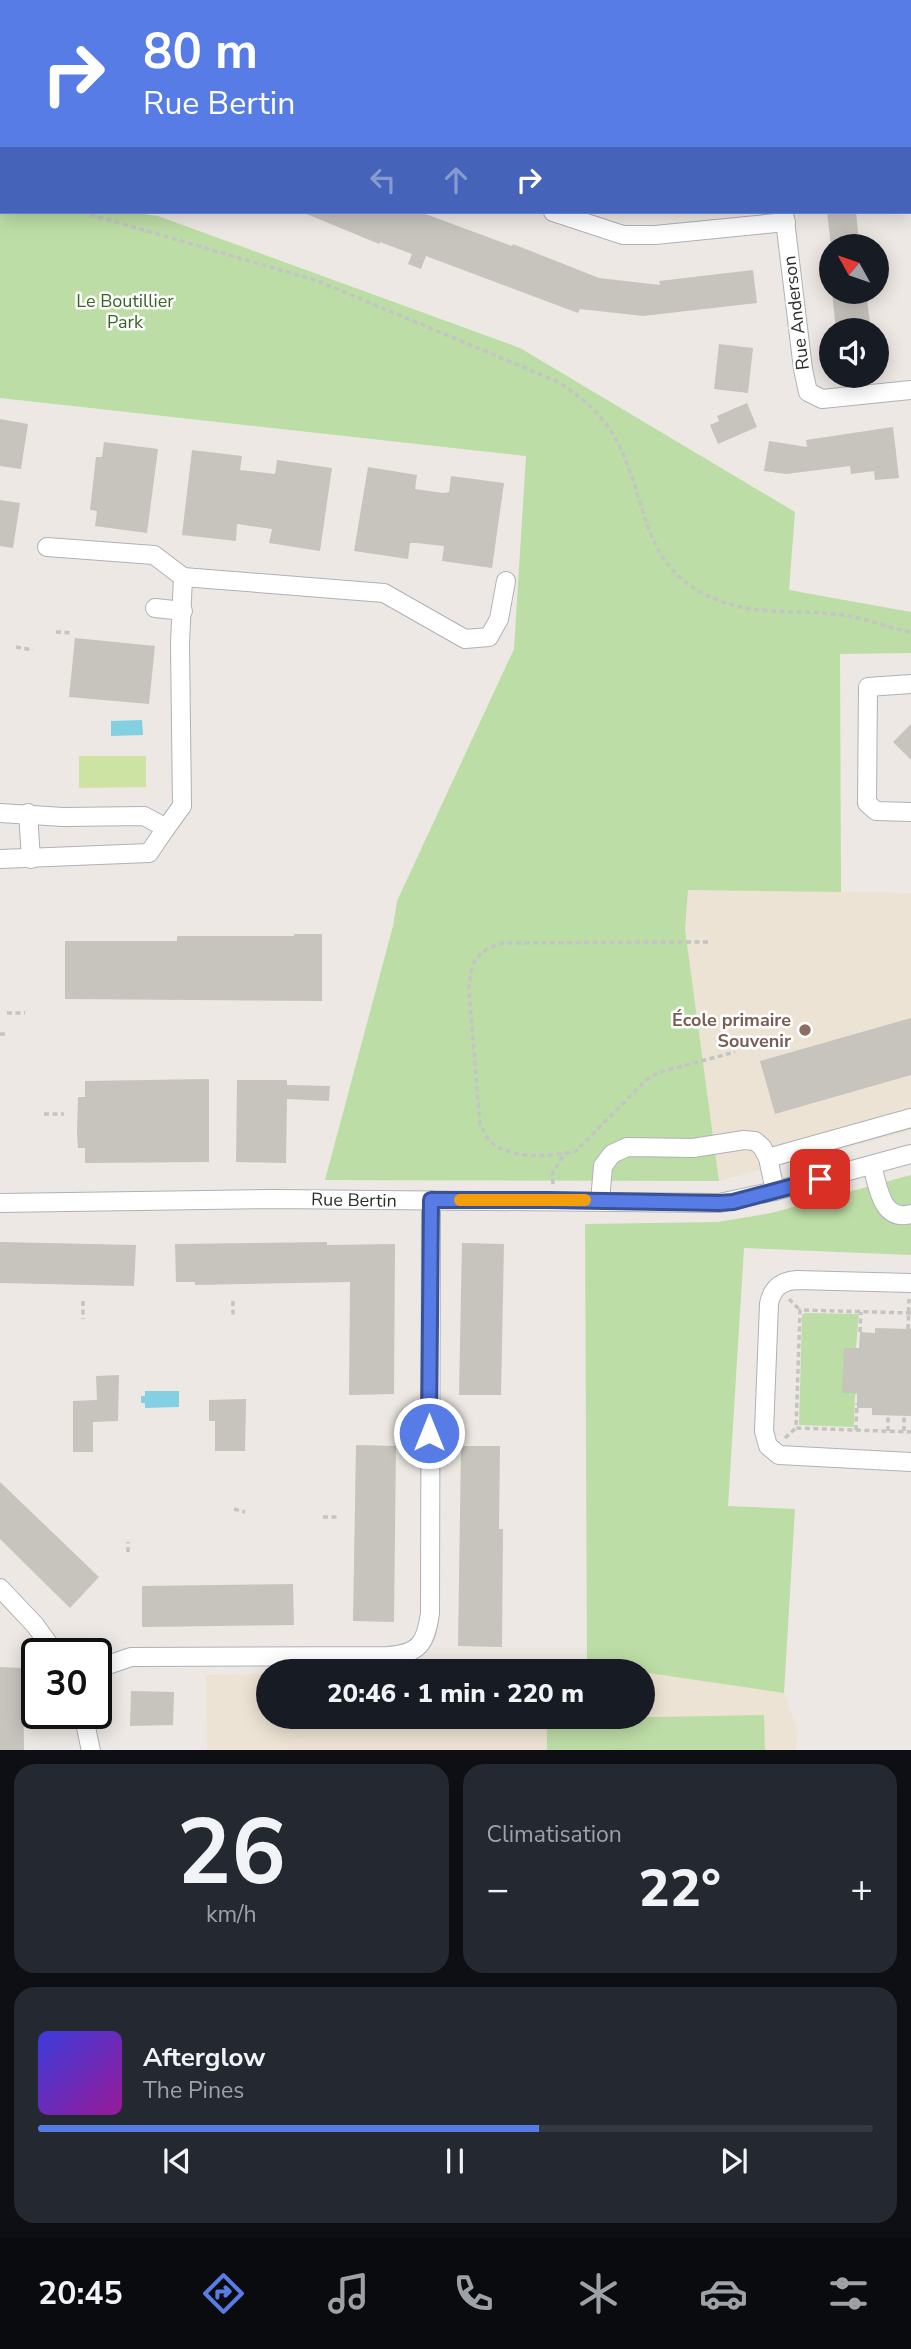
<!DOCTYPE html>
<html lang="fr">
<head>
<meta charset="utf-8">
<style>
  body { margin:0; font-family:"Nunito Sans",sans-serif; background:#242831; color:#f1f3f6; height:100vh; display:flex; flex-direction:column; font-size:26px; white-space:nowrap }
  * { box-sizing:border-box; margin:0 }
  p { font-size:23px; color:#9ea1a6 }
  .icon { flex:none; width:38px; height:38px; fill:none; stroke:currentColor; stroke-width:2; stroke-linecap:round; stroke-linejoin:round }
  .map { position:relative; height:1750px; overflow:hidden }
  .drawer { display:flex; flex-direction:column; gap:14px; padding:14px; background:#0d0f14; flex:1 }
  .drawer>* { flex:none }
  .banner { position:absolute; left:0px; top:0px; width:912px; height:214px; box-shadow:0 4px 18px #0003; background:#577ce6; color:#fff; overflow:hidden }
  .needle { width:46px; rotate:310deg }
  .fabs { position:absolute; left:819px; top:234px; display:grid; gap:14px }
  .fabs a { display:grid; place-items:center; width:70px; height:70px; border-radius:50%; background:#171b24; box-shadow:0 4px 18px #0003; font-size:35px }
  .speed { position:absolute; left:21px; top:1638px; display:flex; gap:14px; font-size:35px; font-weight:700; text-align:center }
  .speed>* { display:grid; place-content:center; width:91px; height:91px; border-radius:50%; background:#171b24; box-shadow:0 4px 18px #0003; line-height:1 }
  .speed .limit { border:4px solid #111; border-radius:10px; background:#fff; color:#111 }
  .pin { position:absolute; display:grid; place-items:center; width:60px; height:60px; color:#fff; margin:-30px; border-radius:14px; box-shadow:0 4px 10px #0006 }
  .me { position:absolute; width:77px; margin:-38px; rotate:0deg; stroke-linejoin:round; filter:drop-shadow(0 0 5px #0008) }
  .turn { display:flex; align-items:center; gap:24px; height:147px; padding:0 28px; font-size:32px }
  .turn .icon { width:91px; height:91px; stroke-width:2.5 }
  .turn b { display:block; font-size:49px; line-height:60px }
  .lanes { display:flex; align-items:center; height:66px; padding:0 28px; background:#0003; justify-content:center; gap:35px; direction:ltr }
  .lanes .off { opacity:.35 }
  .big { font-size:52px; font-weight:800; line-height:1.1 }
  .drawer .card { flex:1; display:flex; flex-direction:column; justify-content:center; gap:10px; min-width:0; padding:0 24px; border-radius:21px; background:#242831 }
  .drawer .dial { align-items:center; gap:0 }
  .dial b { font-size:91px; line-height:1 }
  .song { display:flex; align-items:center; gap:21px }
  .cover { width:84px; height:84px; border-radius:10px; background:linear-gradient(135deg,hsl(240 70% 55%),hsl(300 70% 35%)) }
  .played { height:7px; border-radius:4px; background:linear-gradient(90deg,#577ce6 60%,#363941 60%) }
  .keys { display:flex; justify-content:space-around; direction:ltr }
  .heat { display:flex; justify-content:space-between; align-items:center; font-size:38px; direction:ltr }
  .drawer .tiles { flex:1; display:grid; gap:14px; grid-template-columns:1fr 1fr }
  .card:last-child { grid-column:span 2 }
  .trip { position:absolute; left:256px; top:1659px; width:399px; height:70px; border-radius:35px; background:#171b24; box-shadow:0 4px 18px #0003; font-weight:800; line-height:70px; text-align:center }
  .tabs { display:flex; height:112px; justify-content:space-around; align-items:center; background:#090b0e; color:#9ea1a6 }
  .tabs .icon { width:49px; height:49px }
  .tabs .on { color:#577ce6 }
  .tabs b { font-size:32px; color:#f1f3f6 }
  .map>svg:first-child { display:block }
  .education { fill:#ede3d4 }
  .green { fill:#bddda6 }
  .pitch { fill:#cde3a3 }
  .water { fill:#83d0e2 }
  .building { fill:#c7c3bd }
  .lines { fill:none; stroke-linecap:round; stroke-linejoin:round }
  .minor-casing { stroke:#afb1b8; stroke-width:20 }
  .path { stroke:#c4c4c4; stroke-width:3.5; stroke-dasharray:5 3.5; stroke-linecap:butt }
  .minor { stroke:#fff; stroke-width:18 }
  .route-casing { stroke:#395196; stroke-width:18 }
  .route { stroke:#577ce6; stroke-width:12 }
  .slow { stroke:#f59e0b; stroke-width:12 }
  .education-dot { fill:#8d6e63; stroke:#fff; stroke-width:2.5 }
  .labels { text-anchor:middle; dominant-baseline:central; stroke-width:5; stroke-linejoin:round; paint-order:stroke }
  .park-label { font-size:18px; fill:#366524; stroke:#fff }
  .street-label { font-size:18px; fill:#2e2e2e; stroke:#fff }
  .education-label { font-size:18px; font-weight:bold; fill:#785e54; stroke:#fff; text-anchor:end }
</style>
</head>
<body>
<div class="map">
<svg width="911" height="1751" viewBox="0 0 911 1751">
  <rect width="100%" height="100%" fill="#ede8e3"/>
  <g class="education">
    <polygon points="688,889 911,893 911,1131 719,1181 685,929"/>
    <polygon points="587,1664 637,1671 387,1671"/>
    <polygon points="642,1672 784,1693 797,1730 796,1750 207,1750 206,1675 268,1674 268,1717 642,1717"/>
  </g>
  <g class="green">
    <polygon points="0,189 2,212 131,212 158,216 520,348 795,512 789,590 911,612 911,653 840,654 841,892 688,890 685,929 719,1181 325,1180 393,926 397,901 514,649 526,456 0,398"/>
    <polygon points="911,1175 911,1255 744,1248 728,1506 795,1509 784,1693 587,1664 585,1224 718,1222 771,1213"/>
    <polygon points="805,1313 859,1314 856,1348 844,1348 858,1393 855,1395 854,1427 799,1425 802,1315"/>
    <polygon points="764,1715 765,1750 547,1750 547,1719"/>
  </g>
  <polygon class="pitch" points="79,756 146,756 146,787 79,788"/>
  <g class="water">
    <polygon points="142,720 143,735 111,736 111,721"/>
    <polygon points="145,1391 179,1391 179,1407 145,1408 145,1403 141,1403 141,1396 145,1396"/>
  </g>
  <g class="building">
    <polygon points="302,212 420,212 512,246 513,244 599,278 660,285 659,281 753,270 757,303 643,316 580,309 578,313 426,256 421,269 408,264 412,254 380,242 379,244"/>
    <polygon points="827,212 856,212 859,242 831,246"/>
    <polygon points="832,292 866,292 871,331 836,331"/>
    <polygon points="719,344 753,348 748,393 714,389"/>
    <polygon points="747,403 757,427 718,444 710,425 719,421 717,416"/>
    <polygon points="0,419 28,424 21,469 0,466"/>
    <polygon points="893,427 899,478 875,480 874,471 851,474 850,466 786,474 764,471 769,441 807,447 806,440"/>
    <polygon points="104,442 158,449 147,533 95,526 97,511 90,510 96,457 102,457"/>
    <polygon points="192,450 242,456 240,470 275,474 277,460 332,468 320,551 269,543 272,529 237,524 236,541 182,535"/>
    <polygon points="368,467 417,475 415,489 443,493 449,492 451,476 504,483 492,568 442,561 444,546 416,543 410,543 408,559 354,551"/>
    <polygon points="0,500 20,503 13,548 0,546"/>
    <polygon points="75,638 155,646 149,704 69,697"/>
    <polygon points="911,724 911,760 893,742"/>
    <polygon points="294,934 322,934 322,1001 65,999 65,941 177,941 177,936 294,936"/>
    <polygon points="911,1018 911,1075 775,1114 760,1061"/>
    <polygon points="209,1079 209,1162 85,1163 85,1148 78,1148 77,1132 78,1097 85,1097 85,1081"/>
    <polygon points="237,1080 287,1080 287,1085 330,1086 329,1101 287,1099 286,1163 236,1162"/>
    <polygon points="0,1242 136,1245 134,1286 0,1283"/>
    <polygon points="327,1242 327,1245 395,1244 394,1394 349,1395 350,1282 195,1285 195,1282 176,1282 175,1244"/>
    <polygon points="462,1243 504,1244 501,1395 459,1395"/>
    <polygon points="875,1328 911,1329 911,1416 872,1415 872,1408 857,1408 857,1393 842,1393 844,1348 859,1348 860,1332 875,1333"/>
    <polygon points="119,1375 118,1421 93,1422 93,1452 73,1452 73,1401 97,1400 96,1376"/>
    <polygon points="246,1399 245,1451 215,1451 215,1421 209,1421 209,1400"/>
    <polygon points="356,1445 396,1446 394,1622 353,1621"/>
    <polygon points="461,1446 500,1446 499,1529 503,1529 502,1647 458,1646"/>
    <polygon points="0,1482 99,1577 70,1608 0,1539"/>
    <polygon points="293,1584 294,1625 142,1627 142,1586"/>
    <polygon points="0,1667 23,1668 24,1751 0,1751"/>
    <polygon points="131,1691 174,1692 173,1725 130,1726"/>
  </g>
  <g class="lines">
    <defs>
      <g id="minor">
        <polyline points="759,0 759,2"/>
        <polyline points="0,58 2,58"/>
        <polyline points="553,212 623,235 655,235 786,222"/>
        <polyline points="784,212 803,369 808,392 822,399 911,390"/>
        <polyline points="47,547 154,555 183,577"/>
        <polyline points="155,608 183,611"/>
        <polyline points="911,684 868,687 867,803 876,811 911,812"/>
        <polyline points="0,813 63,817 144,816 166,828 182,806 180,644 183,577 384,593 465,639 489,637 499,619 506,581"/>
        <polyline points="28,813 31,859"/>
        <polyline points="0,859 149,853 166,828"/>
        <polyline points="768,1158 911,1118"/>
        <path d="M872 1165C878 1186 881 1222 911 1214"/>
        <polyline points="600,1201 603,1166 612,1154 627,1147 693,1148 744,1140 755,1141 762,1147 768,1158 775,1191"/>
        <polyline points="0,1203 272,1199 719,1203 775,1191 911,1154"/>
        <path d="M911 1283 797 1280C781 1281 772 1288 769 1304L764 1431 768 1446 779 1455 911 1462"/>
        <polyline points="0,1588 35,1625 56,1654"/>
        <path d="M96 1669 131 1657 388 1656C420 1654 426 1642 430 1613L431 1200"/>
        <polyline points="83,1713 91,1751"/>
      </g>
    </defs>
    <use href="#minor" class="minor-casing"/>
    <g class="path">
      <polyline points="0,198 2,198"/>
      <path d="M82 212 318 281 554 380C585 397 611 423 624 456 648 513 646 566 708 596 753 618 802 608 849 616 870 620 890 628 911 632"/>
      <polyline points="56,632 73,633"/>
      <polyline points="16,647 33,650"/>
      <path d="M708 942 503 943C475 951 470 963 469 991L480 1124C484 1131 486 1138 492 1143 512 1160 552 1156 576 1151L646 1080 660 1072 735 1052"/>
      <polyline points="7,1013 25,1013"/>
      <polyline points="0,1034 7,1034"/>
      <polyline points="44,1114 64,1114"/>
      <polyline points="553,1184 552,1174 565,1153"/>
      <polyline points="789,1299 800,1310"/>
      <polyline points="83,1301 83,1319"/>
      <polyline points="233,1301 233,1318"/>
      <polyline points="911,1313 800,1310 796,1428 911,1432"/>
      <polyline points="908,1329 909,1299"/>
      <polyline points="860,1332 861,1312"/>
      <polyline points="856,1430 857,1403"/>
      <polyline points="888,1431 888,1415"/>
      <polyline points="904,1431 904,1416"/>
      <polyline points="785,1438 796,1428"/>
      <polyline points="234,1509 245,1512"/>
      <polyline points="323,1517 339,1517"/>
      <polyline points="128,1552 128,1542"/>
    </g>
    <use href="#minor" class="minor"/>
  </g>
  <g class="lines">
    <defs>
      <polyline id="route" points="429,1433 431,1200 547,1200 719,1203 733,1202 820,1179"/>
    </defs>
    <use href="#route" class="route-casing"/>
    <use href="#route" class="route"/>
    <polyline class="slow" points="460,1200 585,1200"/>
  </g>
  <circle class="education-dot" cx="805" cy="1030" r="7"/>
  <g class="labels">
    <g class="park-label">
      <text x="125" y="301">Le Boutillier<tspan x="125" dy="21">Park</tspan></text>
    </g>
    <g class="street-label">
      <text transform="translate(796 313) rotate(-97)">Rue Anderson</text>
      <text transform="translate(354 1200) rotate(1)">Rue Bertin</text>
    </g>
    <g class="education-label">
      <text x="791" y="1020">École primaire<tspan x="791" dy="21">Souvenir</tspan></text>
    </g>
  </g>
</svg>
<div class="fabs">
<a><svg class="needle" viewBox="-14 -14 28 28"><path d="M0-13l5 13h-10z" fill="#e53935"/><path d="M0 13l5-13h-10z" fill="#9ea1a6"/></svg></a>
<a><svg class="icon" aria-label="sound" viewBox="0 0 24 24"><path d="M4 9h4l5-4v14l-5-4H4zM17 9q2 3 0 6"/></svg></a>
</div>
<div class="speed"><div class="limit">30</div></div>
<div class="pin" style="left:820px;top:1179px;background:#d93025"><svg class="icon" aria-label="arrive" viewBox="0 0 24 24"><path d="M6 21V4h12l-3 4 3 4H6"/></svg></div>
<svg class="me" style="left:429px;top:1433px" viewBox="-20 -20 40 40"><circle r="17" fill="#577ce6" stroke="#fff" stroke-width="3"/><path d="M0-11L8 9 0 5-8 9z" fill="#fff"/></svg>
<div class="trip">20:46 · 1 min · 220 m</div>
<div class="banner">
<div class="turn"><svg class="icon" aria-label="right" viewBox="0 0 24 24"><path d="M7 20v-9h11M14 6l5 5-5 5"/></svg><div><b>80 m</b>Rue Bertin</div></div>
<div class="lanes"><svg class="icon off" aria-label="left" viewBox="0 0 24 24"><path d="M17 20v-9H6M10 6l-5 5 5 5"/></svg><svg class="icon off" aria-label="ahead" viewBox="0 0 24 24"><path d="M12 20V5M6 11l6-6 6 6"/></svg><svg class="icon" aria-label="right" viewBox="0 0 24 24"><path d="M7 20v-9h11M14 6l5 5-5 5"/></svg></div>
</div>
</div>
<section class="drawer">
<div class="tiles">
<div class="card dial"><b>26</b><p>km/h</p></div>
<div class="card"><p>Climatisation</p>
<div class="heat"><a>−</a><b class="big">22°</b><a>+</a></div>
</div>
<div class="card">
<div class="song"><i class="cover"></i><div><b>Afterglow</b><p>The Pines</p></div></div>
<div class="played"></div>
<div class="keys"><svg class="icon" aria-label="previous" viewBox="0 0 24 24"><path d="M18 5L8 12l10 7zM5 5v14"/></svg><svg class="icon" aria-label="pause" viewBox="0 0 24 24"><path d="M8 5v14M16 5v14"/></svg><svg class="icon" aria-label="next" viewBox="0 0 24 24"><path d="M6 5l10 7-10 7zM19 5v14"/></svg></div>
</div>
</div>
</section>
<nav class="tabs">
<b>20:45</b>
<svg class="icon on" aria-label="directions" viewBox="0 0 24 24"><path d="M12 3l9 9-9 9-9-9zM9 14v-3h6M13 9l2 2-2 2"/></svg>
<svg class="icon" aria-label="music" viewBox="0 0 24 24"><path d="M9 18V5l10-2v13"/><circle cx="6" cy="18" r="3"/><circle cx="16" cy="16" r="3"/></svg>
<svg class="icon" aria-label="phone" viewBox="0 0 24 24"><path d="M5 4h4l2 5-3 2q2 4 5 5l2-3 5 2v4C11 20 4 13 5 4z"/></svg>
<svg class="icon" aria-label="climate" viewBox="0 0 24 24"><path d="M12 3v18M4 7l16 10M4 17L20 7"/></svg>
<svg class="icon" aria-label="car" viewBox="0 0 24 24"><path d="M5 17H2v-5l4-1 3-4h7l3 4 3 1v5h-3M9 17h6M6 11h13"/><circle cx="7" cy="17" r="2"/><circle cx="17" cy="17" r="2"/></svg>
<svg class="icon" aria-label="filters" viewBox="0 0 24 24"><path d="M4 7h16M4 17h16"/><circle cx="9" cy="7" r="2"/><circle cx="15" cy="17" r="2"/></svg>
</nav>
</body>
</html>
